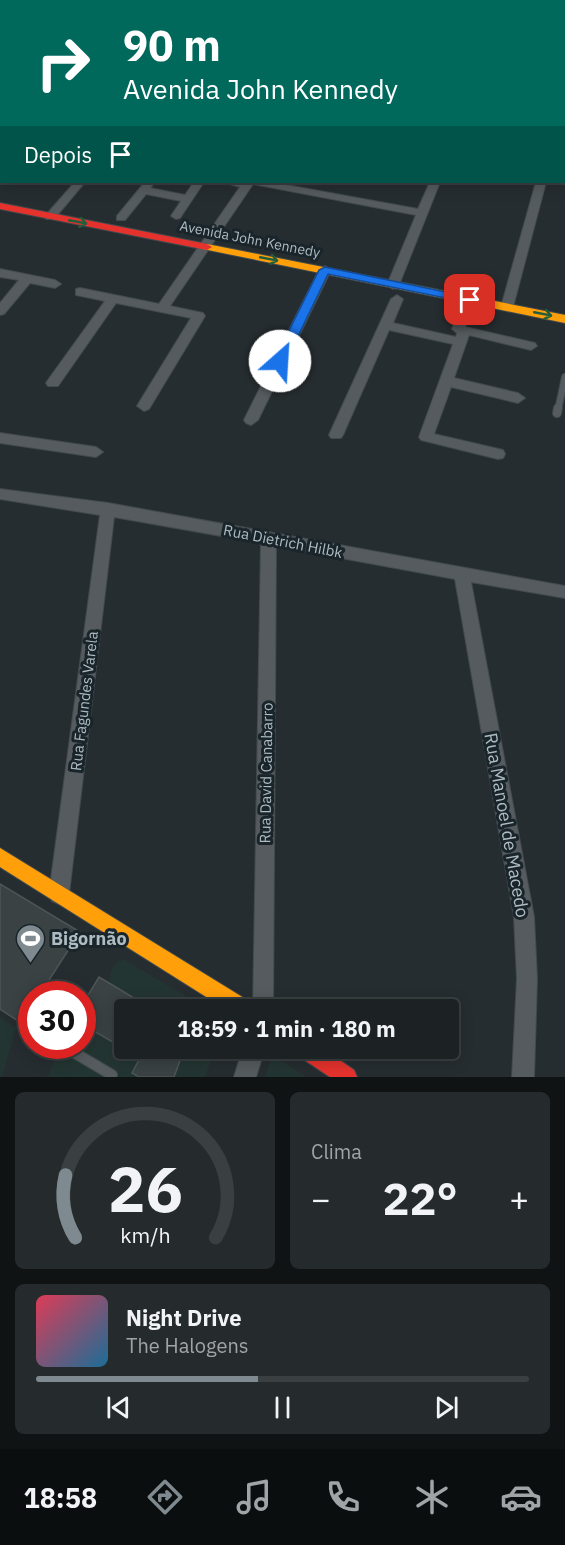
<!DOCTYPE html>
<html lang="pt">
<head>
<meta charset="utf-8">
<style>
  body { margin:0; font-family:"IBM Plex Sans",sans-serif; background:#252a2c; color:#f1f3f6; height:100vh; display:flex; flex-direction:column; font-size:22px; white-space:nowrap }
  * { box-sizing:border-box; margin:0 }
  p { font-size:20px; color:#a0a4a6 }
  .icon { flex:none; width:33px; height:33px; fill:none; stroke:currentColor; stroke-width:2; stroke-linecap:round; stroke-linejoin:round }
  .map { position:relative; height:1077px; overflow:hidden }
  .details { display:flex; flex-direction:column; gap:15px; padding:15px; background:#0f1314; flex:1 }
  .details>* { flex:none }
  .banner { position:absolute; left:0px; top:0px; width:566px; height:183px; box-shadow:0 3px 15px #0003,0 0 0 2px #3a3f41; background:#00695c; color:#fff; overflow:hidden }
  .speed { position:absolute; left:18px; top:981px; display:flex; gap:12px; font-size:30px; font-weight:700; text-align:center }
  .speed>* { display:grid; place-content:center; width:78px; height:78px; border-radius:50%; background:#1c2224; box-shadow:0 3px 15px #0003,0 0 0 2px #3a3f41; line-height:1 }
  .speed .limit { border:9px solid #d22; background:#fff; color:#111 }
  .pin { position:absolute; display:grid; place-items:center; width:51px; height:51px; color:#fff; margin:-26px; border-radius:12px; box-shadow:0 3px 9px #0006 }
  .me { position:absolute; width:66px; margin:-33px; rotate:26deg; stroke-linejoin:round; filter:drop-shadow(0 0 4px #0008) }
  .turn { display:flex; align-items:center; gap:21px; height:126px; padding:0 24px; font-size:27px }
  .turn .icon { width:78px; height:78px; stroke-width:2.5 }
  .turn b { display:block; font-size:42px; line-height:51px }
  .then { display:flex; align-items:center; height:57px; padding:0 24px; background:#0003; gap:12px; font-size:22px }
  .big { font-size:45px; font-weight:700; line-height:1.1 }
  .details .widget { flex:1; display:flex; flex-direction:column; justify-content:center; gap:9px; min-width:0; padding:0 21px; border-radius:9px; background:#252a2c }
  .details .dial { align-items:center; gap:0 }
  .dial svg { height:156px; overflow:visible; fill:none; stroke:#3a3f41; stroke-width:7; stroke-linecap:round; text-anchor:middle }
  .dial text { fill:#f1f3f6; stroke:none }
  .song { display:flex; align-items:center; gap:18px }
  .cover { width:72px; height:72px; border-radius:9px; background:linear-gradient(135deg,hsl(350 70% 55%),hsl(200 70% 35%)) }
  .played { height:6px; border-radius:3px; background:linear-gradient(90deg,#7e8a8f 45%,#3a3f41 45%) }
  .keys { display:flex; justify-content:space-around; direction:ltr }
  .heat { display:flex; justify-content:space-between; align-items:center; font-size:33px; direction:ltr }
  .details .tiles { flex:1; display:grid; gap:15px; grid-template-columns:1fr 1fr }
  .widget:last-child { grid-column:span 2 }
  .trip { position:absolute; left:114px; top:999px; width:345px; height:60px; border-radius:6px; background:#1c2224; box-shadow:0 3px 15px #0003,0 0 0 2px #3a3f41; font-weight:700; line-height:60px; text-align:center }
  .tabs { display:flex; height:96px; justify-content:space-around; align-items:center; background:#0b0e0e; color:#a0a4a6 }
  .tabs .icon { width:42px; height:42px }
  .tabs .selected { color:#7e8a8f }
  .tabs b { font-size:27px; color:#f1f3f6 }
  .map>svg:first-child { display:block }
  .green { fill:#233532 }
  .building { fill:#3a4244; stroke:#4d5558; stroke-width:1.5 }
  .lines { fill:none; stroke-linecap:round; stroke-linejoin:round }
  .lane-far2-casing { stroke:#424a4d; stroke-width:8 }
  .lane-far1-casing { stroke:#424a4d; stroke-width:10 }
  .lane-casing { stroke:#424a4d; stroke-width:12 }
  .street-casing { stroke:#424a4d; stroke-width:2 }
  .slow-casing { stroke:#424a4d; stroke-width:2 }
  .jam-casing { stroke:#424a4d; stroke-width:2 }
  .lane-far2 { stroke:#555b5e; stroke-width:6 }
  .lane-far1 { stroke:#555b5e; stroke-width:8 }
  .lane { stroke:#555b5e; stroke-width:10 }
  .street { fill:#555b5e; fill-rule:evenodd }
  .slow { fill:#ff9f0a; fill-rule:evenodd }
  .jam { fill:#e5322d; fill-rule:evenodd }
  .oneway { stroke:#225e3b }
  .route { fill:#1a73e8; stroke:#114b97; stroke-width:1.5 }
  .labels { text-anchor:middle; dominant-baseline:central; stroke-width:6; stroke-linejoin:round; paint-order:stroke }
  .far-street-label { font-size:14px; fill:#aebcc2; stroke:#19252a }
  .street-label { font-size:15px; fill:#aebcc2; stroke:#19252a }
  .near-street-label { font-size:18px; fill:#aebcc2; stroke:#19252a }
  .near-poi-label { font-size:18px; font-weight:bold; fill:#aebcc2; stroke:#19252a; text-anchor:start }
</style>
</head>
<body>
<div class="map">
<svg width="565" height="1077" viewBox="0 0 565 1077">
  <rect width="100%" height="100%" fill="#262d30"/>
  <g class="green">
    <path d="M123 959 208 1009H154L109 983C110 971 112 965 123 959Z"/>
    <polygon points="0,1017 16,1028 2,1077 0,1077"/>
    <polygon points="83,1024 140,1058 139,1077 48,1077 59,1046 82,1046"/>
    <polygon points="178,1049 215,1049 205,1077 174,1077 181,1059"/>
    <polygon points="273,1055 306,1077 265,1077"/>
  </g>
  <g class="building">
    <polygon points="0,884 80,932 40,994 32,994 32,1007 21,1023 0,1009"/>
    <polygon points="99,977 154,1010 124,1010 124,1048 178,1048 181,1058 174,1077 139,1077 132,1073 140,1058 82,1024 82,1005"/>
  </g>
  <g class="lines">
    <defs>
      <polyline id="lane-far2" points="558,410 565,377"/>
      <polyline id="lane-far1" points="557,413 558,408"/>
      <polyline id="lane" points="63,1046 112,1075"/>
      <g id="street">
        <polygon points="15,0 24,0 14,2"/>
        <polygon points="38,0 54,0 56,2 39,2"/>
        <polygon points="60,0 68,0 69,2 61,2"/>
        <polygon points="113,0 121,0 112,2"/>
        <polygon points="414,0 422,0 413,2"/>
        <polygon points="525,0 533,0 524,2"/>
        <polygon points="0,11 2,11 0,17"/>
        <polygon points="2,86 2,92 0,93 0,87"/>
        <polygon points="564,104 565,104 564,113"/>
        <polygon points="0,134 2,134 2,141 0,140"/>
        <polygon points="75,182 85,182 54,219 46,219 46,215"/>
        <polygon points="145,182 155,182 150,188 185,195 194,182 204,182 180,218 176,219 171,216 181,201 146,194 125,220 117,220 117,216"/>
        <polygon points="223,182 270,182 418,209 430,182 440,182 399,285 393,289 387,285 416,215 253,184 170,306 203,313 205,316 149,409 144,411 137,406 191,318 116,303 58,386 48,386 46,383 48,380 105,301 76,295 76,289 80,288 159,304 240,187"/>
        <polygon points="536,182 546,182 513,307 507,311 501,307"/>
        <polygon points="325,266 331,270 258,420 251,425 246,423 244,420 319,270"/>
        <polygon points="0,269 55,280 61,284 55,288 30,283 4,314 0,315 0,303 19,280 0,277"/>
        <polygon points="397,295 403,299 393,323 456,337 457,333 452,329 464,300 470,296 476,300 465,327 535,343 537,346 531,350 469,335 454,378 518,393 525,398 518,403 451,387 434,434 503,450 505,454 503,458 498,459 421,440 419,437 453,344 389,330 343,435 341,438 331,438 329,435 391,299"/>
        <polygon points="0,433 96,447 103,452 96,457 0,443"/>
        <polygon points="0,489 108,503 565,586 565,598 471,582 534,917 537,979 534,1077 512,1077 517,979 514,917 455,579 276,546 273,1010 253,1010 261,543 114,517 69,894 66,901 59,904 52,901 49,894 100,515 0,499"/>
        <polygon points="243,1048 265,1048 256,1077 234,1077"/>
      </g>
      <g id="slow">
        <polygon points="307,0 324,2 308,2"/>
        <rect x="564" y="34" width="1" height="4"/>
        <polygon points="207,244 565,315 565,323 203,249 202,247"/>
        <polygon points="0,848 252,1003 254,1010 227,1010 0,867"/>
      </g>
      <g id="jam">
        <polygon points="0,203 207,244 212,247 207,250 0,209"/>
        <polygon points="295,1048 322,1048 354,1070 357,1077 330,1077 297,1055"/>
      </g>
    </defs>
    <use href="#lane-far2" class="lane-far2-casing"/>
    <use href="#lane-far1" class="lane-far1-casing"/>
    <use href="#lane" class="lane-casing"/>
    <use href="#street" class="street-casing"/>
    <use href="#slow" class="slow-casing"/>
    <use href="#jam" class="jam-casing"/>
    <use href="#lane-far2" class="lane-far2"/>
    <use href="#lane-far1" class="lane-far1"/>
    <use href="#lane" class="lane"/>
    <use href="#street" class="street"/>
    <use href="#slow" class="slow"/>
    <use href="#jam" class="jam"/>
  </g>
  <defs><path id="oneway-shaft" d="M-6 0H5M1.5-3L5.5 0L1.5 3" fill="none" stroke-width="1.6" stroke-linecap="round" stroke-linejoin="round" transform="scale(1.5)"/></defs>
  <g class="oneway">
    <use href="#oneway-shaft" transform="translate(78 222) rotate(11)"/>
    <use href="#oneway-shaft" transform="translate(269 259) rotate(11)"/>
    <use href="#oneway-shaft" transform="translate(543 314) rotate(11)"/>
  </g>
  <polygon class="route" points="325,267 470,297 475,300 470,303 328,274 286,361 280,364 276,363 274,361 319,270"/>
  <defs>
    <symbol id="stadium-pin" viewBox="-11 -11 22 30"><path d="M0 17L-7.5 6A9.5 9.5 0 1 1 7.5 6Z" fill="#7e8a8f" stroke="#19252a"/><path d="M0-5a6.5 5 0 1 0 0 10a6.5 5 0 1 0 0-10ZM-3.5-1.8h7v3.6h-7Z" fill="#fff"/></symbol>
  </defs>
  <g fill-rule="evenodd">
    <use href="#stadium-pin" x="14" y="922" width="33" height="45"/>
  </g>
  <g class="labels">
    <g class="far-street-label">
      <text transform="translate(250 239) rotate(11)">Avenida John Kennedy</text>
    </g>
    <g class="street-label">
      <text transform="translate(283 541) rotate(11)">Rua Dietrich Hilbk</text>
      <text transform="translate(84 701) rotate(-83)">Rua Fagundes Varela</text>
      <text transform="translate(266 773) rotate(-89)">Rua David Canabarro</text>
    </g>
    <g class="near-street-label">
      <text transform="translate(507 825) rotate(80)">Rua Manoel de Macedo</text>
    </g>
    <g class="near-poi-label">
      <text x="51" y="938">Bigornão</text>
    </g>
  </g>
</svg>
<div class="speed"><div class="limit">30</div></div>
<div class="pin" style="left:470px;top:300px;background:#d93025"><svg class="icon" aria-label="arrive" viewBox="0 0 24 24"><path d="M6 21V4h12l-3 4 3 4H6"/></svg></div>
<svg class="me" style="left:280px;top:361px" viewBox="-20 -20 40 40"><circle r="19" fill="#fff"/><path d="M0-13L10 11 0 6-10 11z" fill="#1a73e8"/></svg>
<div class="trip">18:59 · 1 min · 180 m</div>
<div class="banner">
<div class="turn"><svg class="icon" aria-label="right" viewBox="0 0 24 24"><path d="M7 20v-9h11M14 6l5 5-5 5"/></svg><div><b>90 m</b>Avenida John Kennedy</div></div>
<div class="then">Depois<svg class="icon" aria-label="arrive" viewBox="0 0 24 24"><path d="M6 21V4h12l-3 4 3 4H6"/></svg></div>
</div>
</div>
<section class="details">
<div class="tiles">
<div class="widget dial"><svg viewBox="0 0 100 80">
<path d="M14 69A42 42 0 1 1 86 69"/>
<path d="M14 69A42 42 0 0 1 9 37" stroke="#7e8a8f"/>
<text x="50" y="56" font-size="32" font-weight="700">26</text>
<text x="50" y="72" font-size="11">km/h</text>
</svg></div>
<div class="widget"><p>Clima</p>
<div class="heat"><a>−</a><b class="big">22°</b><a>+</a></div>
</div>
<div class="widget">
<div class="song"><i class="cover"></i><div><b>Night Drive</b><p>The Halogens</p></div></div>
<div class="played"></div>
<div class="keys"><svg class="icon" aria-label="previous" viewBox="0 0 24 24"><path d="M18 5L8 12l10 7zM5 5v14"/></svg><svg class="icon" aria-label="pause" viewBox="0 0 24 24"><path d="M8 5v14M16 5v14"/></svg><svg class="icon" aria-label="next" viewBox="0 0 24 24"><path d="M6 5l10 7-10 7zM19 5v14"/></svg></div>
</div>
</div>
</section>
<nav class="tabs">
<b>18:58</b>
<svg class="icon selected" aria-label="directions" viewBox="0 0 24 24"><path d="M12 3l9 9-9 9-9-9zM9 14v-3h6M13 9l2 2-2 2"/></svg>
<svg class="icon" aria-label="music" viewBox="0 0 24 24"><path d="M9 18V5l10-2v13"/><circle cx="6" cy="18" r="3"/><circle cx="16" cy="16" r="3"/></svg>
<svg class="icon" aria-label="phone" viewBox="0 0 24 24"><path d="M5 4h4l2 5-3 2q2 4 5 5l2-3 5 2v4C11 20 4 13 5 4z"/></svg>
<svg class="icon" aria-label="climate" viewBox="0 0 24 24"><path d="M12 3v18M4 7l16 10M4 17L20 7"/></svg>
<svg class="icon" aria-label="car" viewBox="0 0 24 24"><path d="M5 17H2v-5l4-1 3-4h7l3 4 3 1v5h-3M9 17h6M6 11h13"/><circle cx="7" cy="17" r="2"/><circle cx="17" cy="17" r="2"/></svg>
</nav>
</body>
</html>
